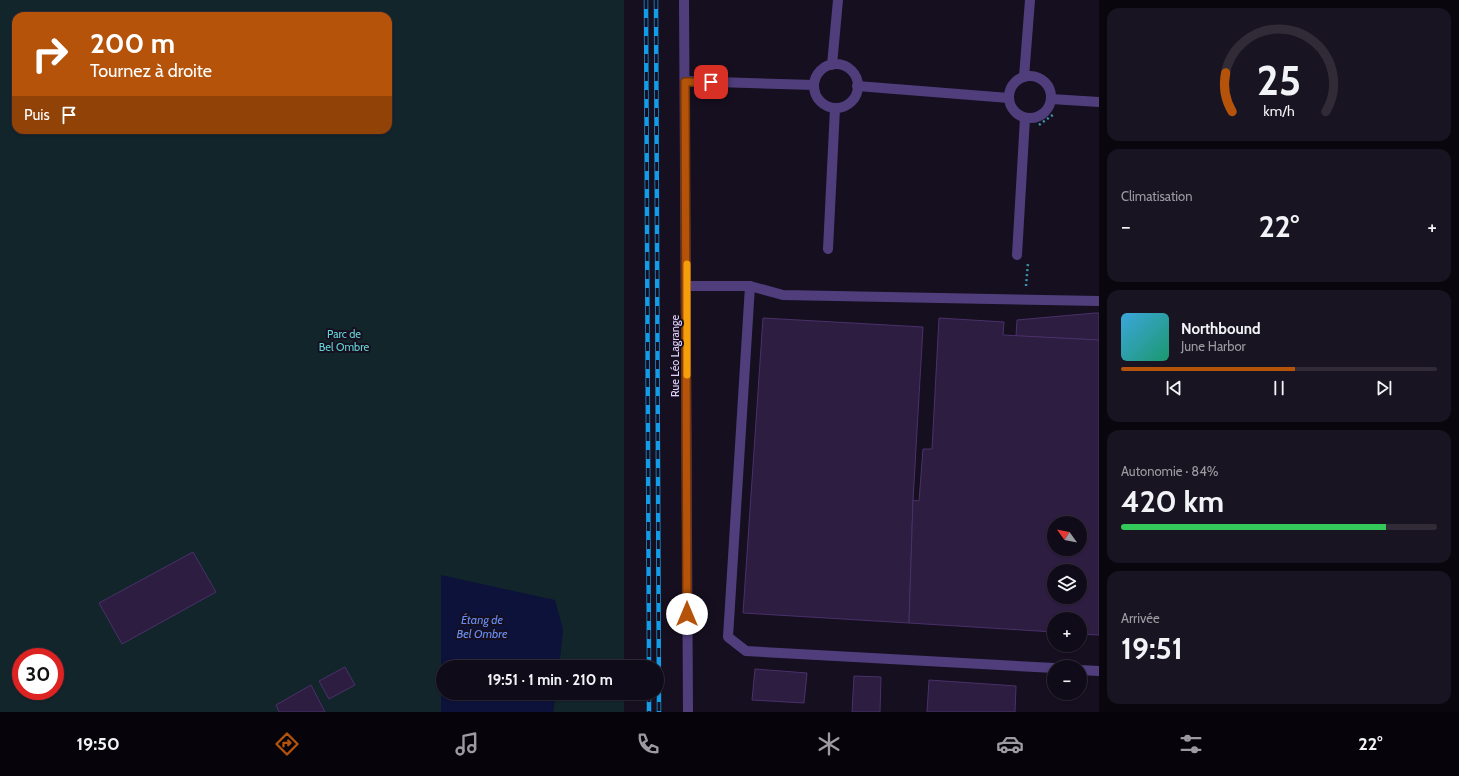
<!DOCTYPE html>
<html lang="fr">
<head>
<meta charset="utf-8">
<style>
  body { margin:0; font-family:Cabin,sans-serif; background:#191421; color:#f1f3f6; height:100vh; display:flex; flex-direction:column; font-size:15px; white-space:nowrap }
  * { box-sizing:border-box; margin:0 }
  p { font-size:13px; color:#9c9ba2 }
  .icon { flex:none; width:22px; height:22px; fill:none; stroke:currentColor; stroke-width:2; stroke-linecap:round; stroke-linejoin:round }
  .map { position:relative; flex:1; overflow:hidden }
  .sheet { display:flex; flex-direction:column; gap:8px; padding:8px; background:#09060d; width:360px }
  .sheet>* { flex:none }
  .hud { position:absolute; left:12px; top:12px; width:380px; height:122px; border-radius:12px; box-shadow:0 1px 3px #0004,0 0 0 1px #302b37; background:#b45309; color:#fff; overflow:hidden }
  .needle { width:26px; rotate:303deg }
  .buttons { position:absolute; left:1047px; top:516px; display:grid; gap:8px }
  .buttons a { display:grid; place-items:center; width:40px; height:40px; border-radius:50%; background:#100b18; box-shadow:0 1px 3px #0004,0 0 0 1px #302b37; font-size:20px }
  .speed { position:absolute; left:12px; top:648px; display:flex; gap:8px; font-size:20px; font-weight:700; text-align:center }
  .speed>* { display:grid; place-content:center; width:52px; height:52px; border-radius:50%; background:#100b18; box-shadow:0 1px 3px #0004,0 0 0 1px #302b37; line-height:1 }
  .speed .limit { border:6px solid #d22; background:#fff; color:#111 }
  .pin { position:absolute; display:grid; place-items:center; width:34px; height:34px; color:#fff; margin:-17px; border-radius:8px; box-shadow:0 2px 6px #0006 }
  .me { position:absolute; width:44px; margin:-22px; rotate:0deg; stroke-linejoin:round; filter:drop-shadow(0 0 3px #0008) }
  .turn { display:flex; align-items:center; gap:14px; height:84px; padding:0 12px; font-size:18px }
  .turn .icon { width:52px; height:52px; stroke-width:2.5 }
  .turn b { display:block; font-size:28px; line-height:34px }
  .then { display:flex; align-items:center; height:38px; padding:0 12px; background:#0003; gap:8px; font-size:15px }
  .big { font-size:30px; font-weight:800; line-height:1.1 }
  .sheet .widget { flex:1; display:flex; flex-direction:column; justify-content:center; gap:6px; min-width:0; padding:0 14px; border-radius:12px; background:#191421 }
  .sheet .dial { align-items:center; gap:0 }
  .dial svg { height:104px; overflow:visible; fill:none; stroke:#302b37; stroke-width:7; stroke-linecap:round; text-anchor:middle }
  .dial text { fill:#f1f3f6; stroke:none }
  .song { display:flex; align-items:center; gap:12px }
  .cover { width:48px; height:48px; border-radius:6px; background:linear-gradient(135deg,hsl(200 70% 55%),hsl(160 70% 35%)) }
  .played { height:4px; border-radius:2px; background:linear-gradient(90deg,#b45309 55%,#302b37 55%) }
  .keys { display:flex; justify-content:space-around; direction:ltr }
  .heat { display:flex; justify-content:space-between; align-items:center; font-size:22px; direction:ltr }
  .charge { height:6px; border-radius:3px; background:linear-gradient(90deg,#34c759 84%,#302b37 0) }
  .trip { position:absolute; left:436px; top:660px; width:228px; height:40px; border-radius:20px; background:#100b18; box-shadow:0 1px 3px #0004,0 0 0 1px #302b37; font-weight:800; line-height:40px; text-align:center }
  .dock { display:flex; height:64px; justify-content:space-around; align-items:center; background:#06040a; color:#9c9ba2 }
  .dock .icon { width:28px; height:28px }
  .dock .selected { color:#b45309 }
  .dock b { font-size:18px; color:#f1f3f6 }
  main { display:flex; flex:1; min-height:0 }
  .map>svg:first-child { display:block }
  .green { fill:#12252a; fill-rule:evenodd }
  .water { fill:#0d123b }
  .building { fill:#2d1d40; stroke:#4a306a; fill-rule:evenodd }
  .lines { fill:none; stroke-linecap:round; stroke-linejoin:round }
  .path { stroke:#3894a9; stroke-width:2.5; stroke-dasharray:2 3; stroke-linecap:butt }
  .minor { stroke:#503e7c; stroke-width:10 }
  .rail-casing { stroke:#139ce7; stroke-width:4.5 }
  .rail { stroke:#160f20; stroke-width:3; stroke-dasharray:9; stroke-linecap:butt }
  .route-casing { stroke:#753606; stroke-width:10 }
  .route { stroke:#b45309; stroke-width:7 }
  .slow { stroke:#f59e0b; stroke-width:7 }
  .labels { text-anchor:middle; dominant-baseline:central; stroke-width:4; stroke-linejoin:round; paint-order:stroke }
  .park-label { font-size:11px; fill:#64d5d5; stroke:#160f20 }
  .street-label { font-size:11px; fill:#e1d2fb; stroke:#160f20 }
  .water-label { font-size:12px; font-style:italic; fill:#6890f3; stroke:#160f20 }
</style>
</head>
<body>
<main>
<div class="map">
<svg width="1099" height="712" viewBox="0 0 1099 712">
  <rect width="100%" height="100%" fill="#160f20"/>
  <g class="green">
    <path d="M0 0H624V667H559L563 629 441 575V712H0ZM16 16H388V130H16ZM21 657H55V691H21Z"/>
    <polygon points="556,693 624,693 624,712 553,712"/>
  </g>
  <polygon class="water" points="441,575 555,600 563,629 559,667 443,667 443,693 556,693 553,712 441,712"/>
  <g class="building">
    <polygon points="1095,313 1099,313 1099,340 1016,336 1017,320"/>
    <polygon points="763,318 923,327 913,500 909,623 743,613"/>
    <path d="M939 318 1004 322 1003 335 1099 340V635L1080 634V619H1054V632L909 623 913 500 919 501 923 449H932ZM1054 523H1080V549H1054ZM1054 571H1080V597H1054Z"/>
    <polygon points="193,552 216,592 122,644 99,603"/>
    <polygon points="345,667 355,685 329,699 319,681"/>
    <polygon points="755,669 807,673 804,703 752,700"/>
    <polygon points="854,676 881,677 880,712 852,712"/>
    <polygon points="929,680 1016,686 1015,712 927,712"/>
    <polygon points="311,685 325,712 279,712 276,705"/>
  </g>
  <g class="lines">
    <g class="path">
      <polyline points="1039,125 1054,114"/>
      <polyline points="1026,286 1028,263"/>
    </g>
    <g class="minor">
      <polyline points="684,0 688,712"/>
      <circle cx="836" cy="86" r="22"/>
      <polyline points="832,65 838,0"/>
      <circle cx="1030" cy="97" r="21"/>
      <polyline points="1024,77 1030,0"/>
      <polyline points="685,81 814,85"/>
      <polyline points="857,86 1009,98"/>
      <polyline points="1051,99 1099,102"/>
      <polyline points="828,249 835,108"/>
      <polyline points="1017,255 1025,118"/>
      <polyline points="687,286 750,286 783,295 1099,301"/>
      <polyline points="750,286 728,637 746,651 1054,668"/>
      <polyline points="1080,670 1099,671"/>
    </g>
    <defs>
      <g id="rail">
        <polyline points="646,0 649,667"/>
        <polyline points="656,0 659,712"/>
        <polyline points="649,693 649,712"/>
      </g>
    </defs>
    <use href="#rail" class="rail-casing"/>
    <use href="#rail" class="rail"/>
  </g>
  <g class="lines">
    <defs>
      <polyline id="route" points="687,614 685,82 711,82"/>
    </defs>
    <use href="#route" class="route-casing"/>
    <use href="#route" class="route"/>
    <polyline class="slow" points="687,264 687,375"/>
  </g>
  <g class="labels">
    <g class="park-label">
      <text x="344" y="334">Parc de<tspan x="344" dy="13">Bel Ombre</tspan></text>
    </g>
    <g class="street-label">
      <text transform="translate(675 356) rotate(-90)">Rue Léo Lagrange</text>
    </g>
    <g class="water-label">
      <text x="482" y="619">Étang de<tspan x="482" dy="14">Bel Ombre</tspan></text>
    </g>
  </g>
</svg>
<div class="buttons">
<a><svg class="needle" viewBox="-14 -14 28 28"><path d="M0-13l5 13h-10z" fill="#e53935"/><path d="M0 13l5-13h-10z" fill="#9c9ba2"/></svg></a>
<a><svg class="icon" aria-label="layers" viewBox="0 0 24 24"><path d="M12 4l9 5-9 5-9-5zM3 14l9 5 9-5"/></svg></a>
<a>+</a>
<a>−</a>
</div>
<div class="speed"><div class="limit">30</div></div>
<div class="pin" style="left:711px;top:82px;background:#d93025"><svg class="icon" aria-label="arrive" viewBox="0 0 24 24"><path d="M6 21V4h12l-3 4 3 4H6"/></svg></div>
<svg class="me" style="left:687px;top:614px" viewBox="-20 -20 40 40"><circle r="19" fill="#fff"/><path d="M0-13L10 11 0 6-10 11z" fill="#b45309"/></svg>
<div class="trip">19:51 · 1 min · 210 m</div>
<div class="hud">
<div class="turn"><svg class="icon" aria-label="right" viewBox="0 0 24 24"><path d="M7 20v-9h11M14 6l5 5-5 5"/></svg><div><b>200 m</b>Tournez à droite</div></div>
<div class="then">Puis<svg class="icon" aria-label="arrive" viewBox="0 0 24 24"><path d="M6 21V4h12l-3 4 3 4H6"/></svg></div>
</div>
</div>
<section class="sheet">
<div class="widget dial"><svg viewBox="0 0 100 80">
<path d="M14 69A42 42 0 1 1 86 69"/>
<path d="M14 69A42 42 0 0 1 9 39" stroke="#b45309"/>
<text x="50" y="56" font-size="32" font-weight="700">25</text>
<text x="50" y="72" font-size="11">km/h</text>
</svg></div>
<div class="widget"><p>Climatisation</p>
<div class="heat"><a>−</a><b class="big">22°</b><a>+</a></div>
</div>
<div class="widget">
<div class="song"><i class="cover"></i><div><b>Northbound</b><p>June Harbor</p></div></div>
<div class="played"></div>
<div class="keys"><svg class="icon" aria-label="previous" viewBox="0 0 24 24"><path d="M18 5L8 12l10 7zM5 5v14"/></svg><svg class="icon" aria-label="pause" viewBox="0 0 24 24"><path d="M8 5v14M16 5v14"/></svg><svg class="icon" aria-label="next" viewBox="0 0 24 24"><path d="M6 5l10 7-10 7zM19 5v14"/></svg></div>
</div>
<div class="widget"><p>Autonomie · 84%</p><b class="big">420 km</b><div class="charge"></div></div>
<div class="widget"><p>Arrivée</p><b class="big">19:51</b></div>
</section>
</main>
<nav class="dock">
<b>19:50</b>
<svg class="icon selected" aria-label="directions" viewBox="0 0 24 24"><path d="M12 3l9 9-9 9-9-9zM9 14v-3h6M13 9l2 2-2 2"/></svg>
<svg class="icon" aria-label="music" viewBox="0 0 24 24"><path d="M9 18V5l10-2v13"/><circle cx="6" cy="18" r="3"/><circle cx="16" cy="16" r="3"/></svg>
<svg class="icon" aria-label="phone" viewBox="0 0 24 24"><path d="M5 4h4l2 5-3 2q2 4 5 5l2-3 5 2v4C11 20 4 13 5 4z"/></svg>
<svg class="icon" aria-label="climate" viewBox="0 0 24 24"><path d="M12 3v18M4 7l16 10M4 17L20 7"/></svg>
<svg class="icon" aria-label="car" viewBox="0 0 24 24"><path d="M5 17H2v-5l4-1 3-4h7l3 4 3 1v5h-3M9 17h6M6 11h13"/><circle cx="7" cy="17" r="2"/><circle cx="17" cy="17" r="2"/></svg>
<svg class="icon" aria-label="filters" viewBox="0 0 24 24"><path d="M4 7h16M4 17h16"/><circle cx="9" cy="7" r="2"/><circle cx="15" cy="17" r="2"/></svg>
<b>22°</b>
</nav>
</body>
</html>
